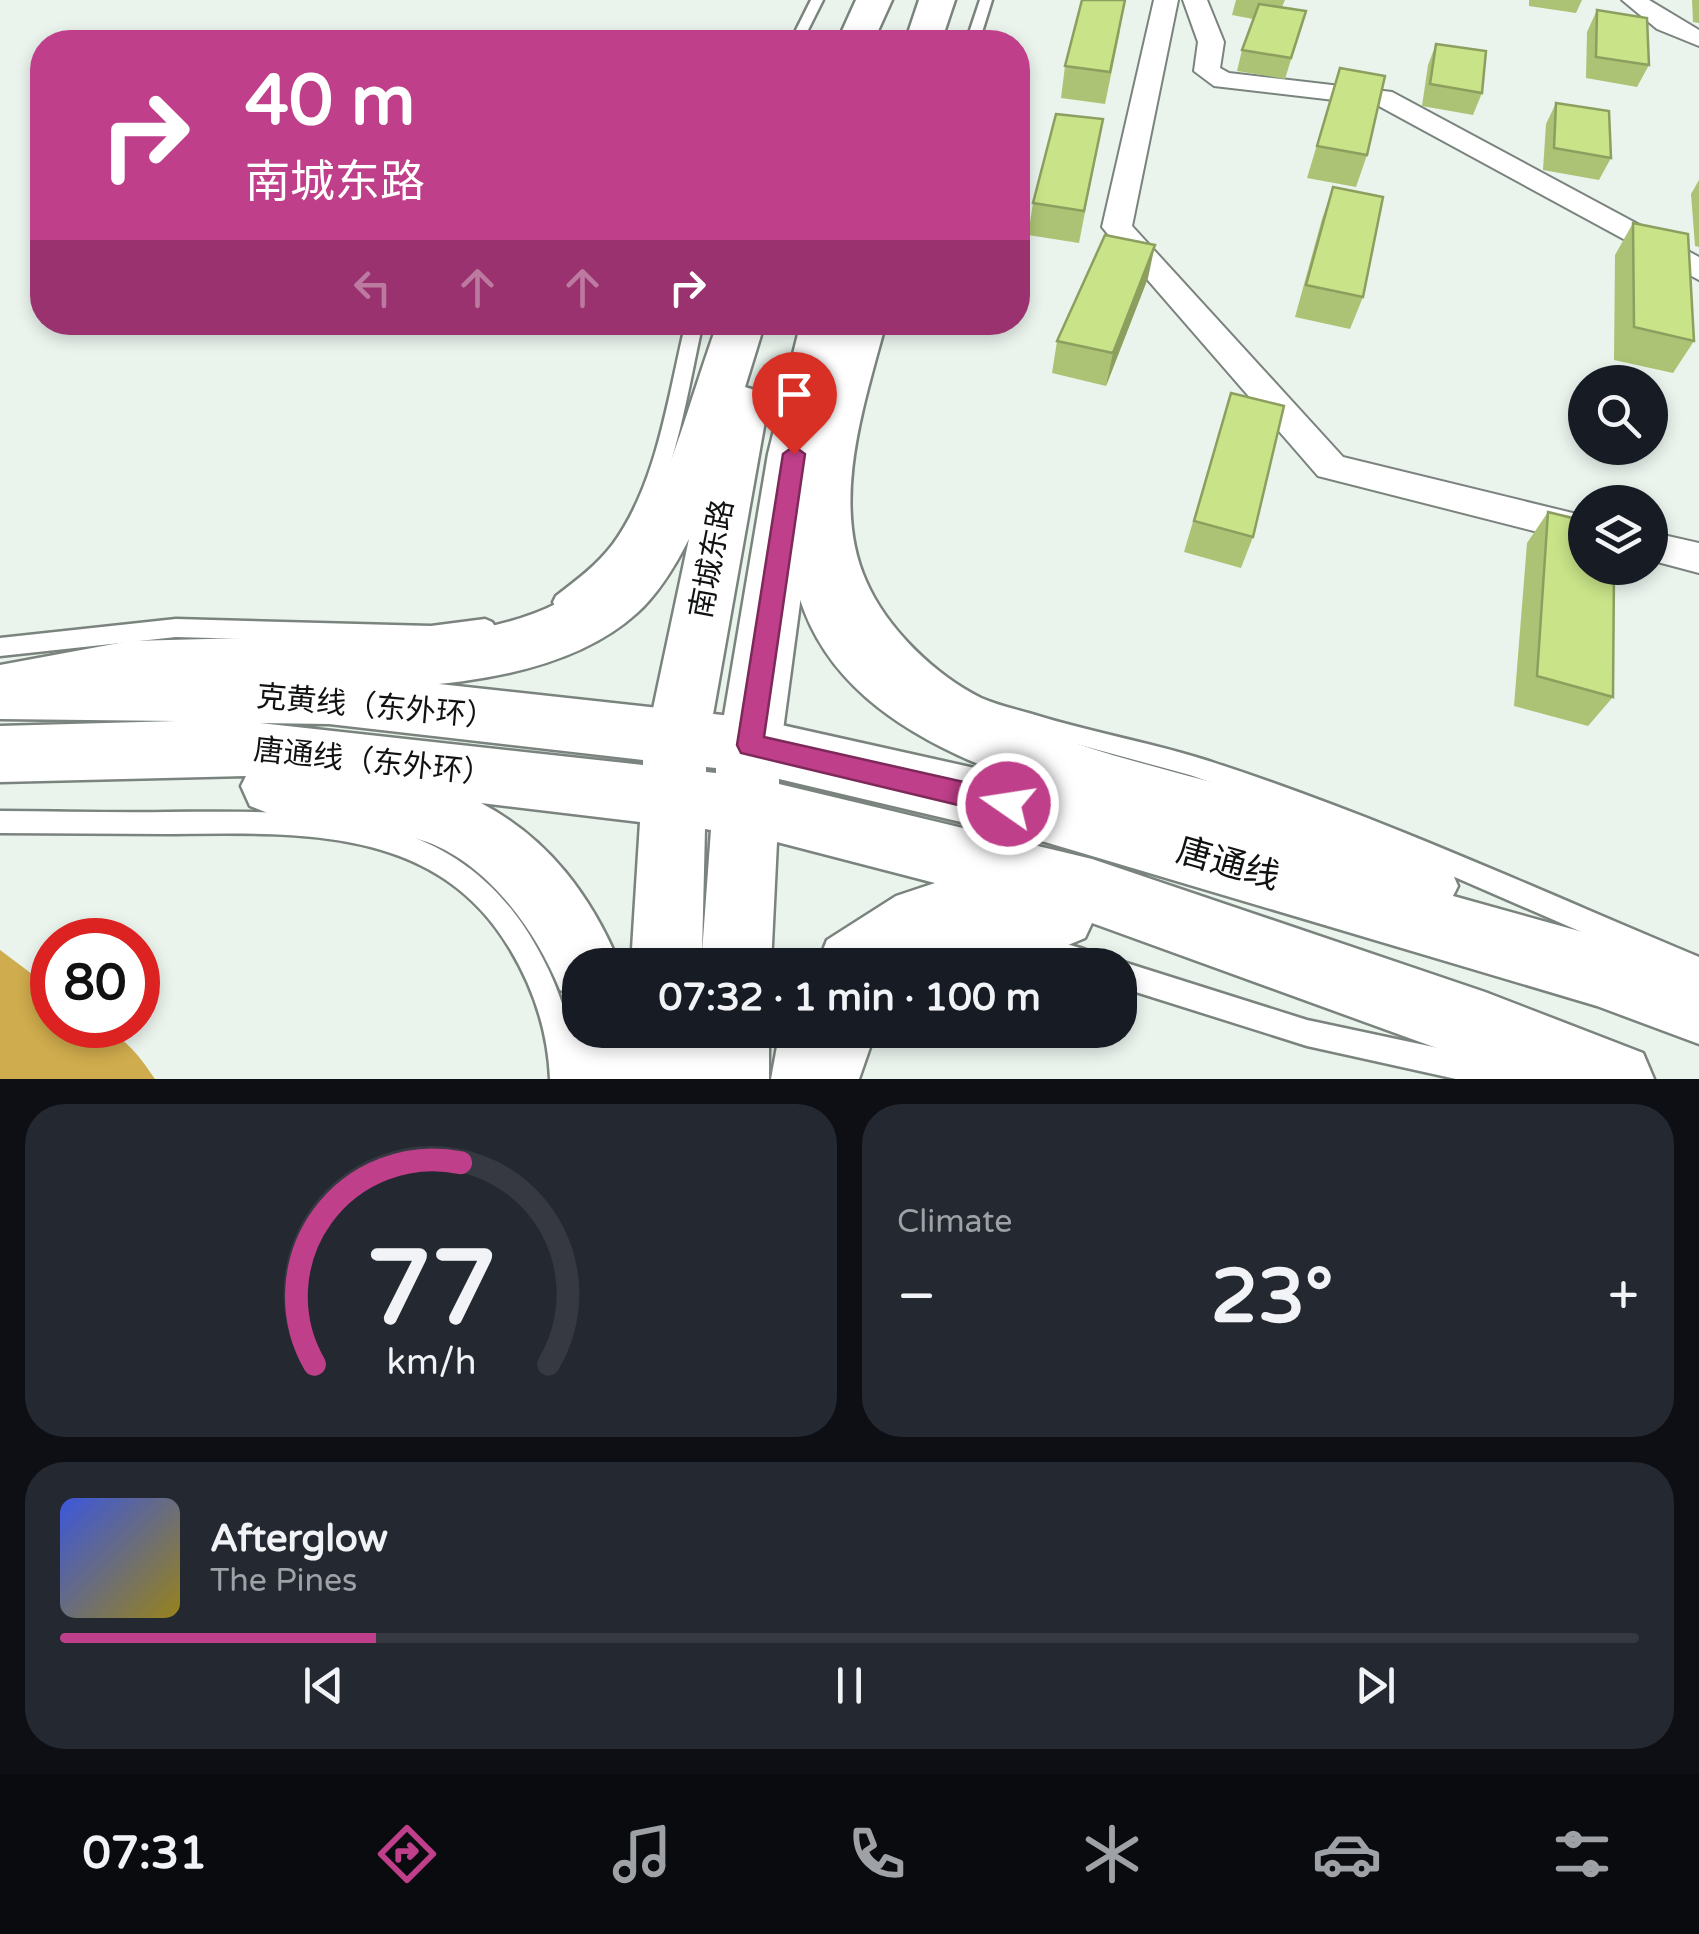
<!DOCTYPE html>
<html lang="en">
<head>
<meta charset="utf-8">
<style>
  body { margin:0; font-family:"Varela Round","Noto Sans SC",sans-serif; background:#242831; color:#f1f3f6; height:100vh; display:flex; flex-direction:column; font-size:38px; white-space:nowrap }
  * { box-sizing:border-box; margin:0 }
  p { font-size:32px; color:#9ea1a6 }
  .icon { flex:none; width:55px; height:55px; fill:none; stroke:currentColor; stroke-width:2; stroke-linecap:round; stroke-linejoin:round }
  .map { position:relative; height:1079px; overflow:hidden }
  .side { display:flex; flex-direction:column; gap:25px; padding:25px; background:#0d0f14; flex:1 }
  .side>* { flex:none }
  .banner { position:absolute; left:30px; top:30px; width:1000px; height:305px; border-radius:40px; box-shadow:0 5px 15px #0003; background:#c03f8a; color:#fff; overflow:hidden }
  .tools { position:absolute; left:1568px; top:365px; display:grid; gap:20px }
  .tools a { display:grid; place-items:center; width:100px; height:100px; border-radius:50%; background:#171b24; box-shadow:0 5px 15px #0003; font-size:50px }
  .speed { position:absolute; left:30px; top:918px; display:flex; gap:20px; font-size:50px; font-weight:700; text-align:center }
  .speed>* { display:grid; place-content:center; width:130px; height:130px; border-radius:50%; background:#171b24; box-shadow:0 5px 15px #0003; line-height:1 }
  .speed .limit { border:15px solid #d22; background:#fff; color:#111 }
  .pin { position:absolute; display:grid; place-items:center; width:85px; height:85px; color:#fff; margin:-102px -42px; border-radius:50% 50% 50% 0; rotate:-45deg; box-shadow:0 0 10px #0007 }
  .pin .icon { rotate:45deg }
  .me { position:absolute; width:110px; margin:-55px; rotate:283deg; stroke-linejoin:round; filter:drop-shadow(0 0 8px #0008) }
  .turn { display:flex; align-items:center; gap:35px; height:210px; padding:0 50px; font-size:45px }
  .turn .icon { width:130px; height:130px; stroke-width:2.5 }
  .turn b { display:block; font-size:70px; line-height:85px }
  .lanes { display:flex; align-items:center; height:95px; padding:0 50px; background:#0003; justify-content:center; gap:50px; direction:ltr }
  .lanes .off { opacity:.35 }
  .big { font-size:75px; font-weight:700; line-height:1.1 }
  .side .tile { flex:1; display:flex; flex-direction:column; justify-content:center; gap:15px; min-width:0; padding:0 35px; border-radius:40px; background:#242831 }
  .side .dial { align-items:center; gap:0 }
  .dial svg { height:260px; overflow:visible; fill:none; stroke:#363941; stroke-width:7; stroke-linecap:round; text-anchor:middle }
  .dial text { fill:#f1f3f6; stroke:none }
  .song { display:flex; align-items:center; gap:30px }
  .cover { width:120px; height:120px; border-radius:15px; background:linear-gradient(135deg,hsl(230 70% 55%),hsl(50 70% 35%)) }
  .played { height:10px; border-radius:5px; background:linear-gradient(90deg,#c03f8a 20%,#363941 20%) }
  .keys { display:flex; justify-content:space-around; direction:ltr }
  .heat { display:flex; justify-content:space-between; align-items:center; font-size:55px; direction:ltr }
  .side .tiles { flex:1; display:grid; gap:25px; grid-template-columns:1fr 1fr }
  .tile:last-child { grid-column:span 2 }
  .trip { position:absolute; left:562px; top:948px; width:575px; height:100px; border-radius:40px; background:#171b24; box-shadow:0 5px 15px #0003; font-weight:700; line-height:100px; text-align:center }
  .tabs { display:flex; height:160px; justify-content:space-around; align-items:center; background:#090b0e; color:#9ea1a6 }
  .tabs .icon { width:70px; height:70px }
  .tabs .on { color:#c03f8a }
  .tabs b { font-size:45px; color:#f1f3f6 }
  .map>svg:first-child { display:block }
  .forest { fill:#cfac4d }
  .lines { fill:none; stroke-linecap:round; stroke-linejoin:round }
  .lane-casing { stroke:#7a837d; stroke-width:5 }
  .street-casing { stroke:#7a837d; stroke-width:4 }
  .primary-casing { stroke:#7a837d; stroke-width:5 }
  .highway-casing { stroke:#7a837d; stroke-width:5 }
  .lane { fill:#fff; fill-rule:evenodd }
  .street { fill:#fff; fill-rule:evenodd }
  .primary { fill:#fff; fill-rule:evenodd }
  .highway { fill:#fff; fill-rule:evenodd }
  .wall { fill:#acc375 }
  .shaded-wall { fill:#8c9f5f }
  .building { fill:#c8e388; stroke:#8c9f5f; stroke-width:2.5 }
  .route { fill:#c03f8a; stroke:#7d295a; stroke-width:2.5 }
  .labels { text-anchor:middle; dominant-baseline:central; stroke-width:8; stroke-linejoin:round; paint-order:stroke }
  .street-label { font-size:30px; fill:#101311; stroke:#fff }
  .near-street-label { font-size:35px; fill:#101311; stroke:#fff }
</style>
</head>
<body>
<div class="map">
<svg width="1699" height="1079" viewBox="0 0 1699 1079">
  <rect width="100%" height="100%" fill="#eaf4ed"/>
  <path class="forest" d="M0 950 52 989V1025C108 1025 124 1032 155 1079H0Z"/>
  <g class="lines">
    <defs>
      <g id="lane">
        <polygon points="811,0 823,0 802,42 790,42"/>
        <polygon points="980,0 992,0 979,42 966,42"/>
        <path d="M686 322H703C682 414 670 533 589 594 578 602 570 613 556 608L553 602 556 596C577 580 597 565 613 544 658 482 668 395 686 322Z"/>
        <path d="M869 322H886C865 402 830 501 866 581 886 628 936 676 981 698 997 705 1015 709 1032 714 1092 733 1155 743 1215 763 1380 817 1539 890 1699 957V983L1450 875 1272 804 1190 775 985 719C947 705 914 677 888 647 798 544 836 440 869 322Z"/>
        <polygon points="176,619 431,626 485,619 492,622 496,628 492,634 485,637 431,644 176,637 0,656 0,638"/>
        <path d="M0 811C56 811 112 813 168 812 317 811 462 804 541 955 562 994 574 1036 578 1079H550C548 1032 534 989 510 949 436 824 296 833 168 834 112 834 56 833 0 833Z"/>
        <path d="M985 932C1025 933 1066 941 1102 956L1106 965H1048L985 957 949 965H911C921 941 962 935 985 932Z"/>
        <polygon points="1120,961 1307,1020 1518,1065 1528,1069 1532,1079 1456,1079 1307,1046 1120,987 1120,965 1111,965"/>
        <polygon points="850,1030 876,1030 859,1079 831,1079"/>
      </g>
      <g id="street">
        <polygon points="1154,0 1178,0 1132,226 1343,457 1585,516 1585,544 1318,476 1107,233 1102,227"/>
        <polygon points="1183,0 1207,0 1224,42 1220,68 1229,73 1392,92 1699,257 1699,280 1377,105 1214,86 1194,71 1198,42"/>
        <polygon points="1622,0 1649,0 1699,30 1699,46 1657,29"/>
        <polygon points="1650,532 1699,543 1699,573 1650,560"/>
      </g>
      <g id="primary">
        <polygon points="856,0 892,0 873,42 837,42"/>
        <polygon points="919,0 955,0 941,42 905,42"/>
        <path d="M718 322H765L745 387 761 392 768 404 709 737 700 756 678 764 656 756 647 737 689 539C675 566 659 593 637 613 526 714 291 683 150 690 99 692 49 705 0 717V665L130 641 452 633C654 606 658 487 718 322Z"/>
        <polygon points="801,322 848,322 820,454 781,745 772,764 750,772 728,764 719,745 768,454"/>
      </g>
      <g id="highway">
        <path d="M828 322H875C852 402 819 510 852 591 905 720 1150 762 1269 798 1330 817 1389 840 1448 863L1458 886 1453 896 1597 936 1699 972V1044L1597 1006 1045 842 779 779V784L1092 859 1485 992 1643 1053 1654 1079H1522L1092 923 1085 938 1061 948 1000 933 936 948 912 965H817L827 940 896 896 935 883 777 842 771 965H631L640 822 481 803C549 839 591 896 620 965H580V998L560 990C536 931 489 865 427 842 379 825 323 822 273 815L250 806 241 786 246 776 0 782V726L176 721 0 719V667L329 672 750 718 1006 775C764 685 757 543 828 322ZM260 723 329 724 643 760V765ZM706 767 716 768V773L706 772ZM705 829 711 830 702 953Z"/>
        <polygon points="580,1003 580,1030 769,1030 769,1079 570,1079 566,1030"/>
        <polygon points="780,1030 854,1030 845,1079 771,1079"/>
      </g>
    </defs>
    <use href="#lane" class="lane-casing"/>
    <use href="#street" class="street-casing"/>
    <use href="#primary" class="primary-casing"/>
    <use href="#highway" class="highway-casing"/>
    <use href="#lane" class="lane"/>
    <use href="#street" class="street"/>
    <use href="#primary" class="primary"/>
    <use href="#highway" class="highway"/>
  </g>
  <g class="wall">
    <polygon points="1236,0 1285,0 1282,7 1306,11 1285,79 1237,71 1242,50 1253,19 1232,15"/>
    <polygon points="1529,0 1582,0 1576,13 1529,6"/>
    <polygon points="1692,0 1699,0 1699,23 1693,22"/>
    <polygon points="1597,10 1649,65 1637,87 1586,78 1587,32"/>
    <polygon points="1120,31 1105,104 1061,98 1065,66"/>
    <polygon points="1436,44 1482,93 1473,115 1422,106 1428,65"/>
    <polygon points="1340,68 1367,155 1356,187 1307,178"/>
    <polygon points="1556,103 1611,158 1599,180 1543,170 1546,124"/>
    <polygon points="1097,150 1079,243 1028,235 1033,203"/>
    <polygon points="1699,180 1699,247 1695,246 1691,194"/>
    <polygon points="1333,187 1363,297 1350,329 1295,317 1322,219"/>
    <polygon points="1633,223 1694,341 1673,373 1614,360 1615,255"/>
    <polygon points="1148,278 1106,386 1052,373 1057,341"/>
    <polygon points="1231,393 1253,537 1241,568 1184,552"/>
    <polygon points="1548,512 1613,697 1588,726 1514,706 1527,543"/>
  </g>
  <polygon class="shaded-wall" points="1155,245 1148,278 1106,386 1113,353"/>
  <g class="building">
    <polygon points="1082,0 1125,0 1110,72 1065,66"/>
    <polygon points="1259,4 1306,11 1291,58 1242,50"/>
    <polygon points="1597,10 1647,18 1649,65 1596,57"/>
    <polygon points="1436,44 1486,51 1482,93 1430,84"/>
    <polygon points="1340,68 1385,76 1367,155 1317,146"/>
    <polygon points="1556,103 1609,111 1611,158 1554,148"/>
    <polygon points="1056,114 1103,119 1084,211 1033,203"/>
    <polygon points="1333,187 1383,197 1363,297 1306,285"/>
    <polygon points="1633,223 1688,234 1694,341 1634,327"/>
    <polygon points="1105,235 1155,245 1113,353 1057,341"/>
    <polygon points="1231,393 1284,406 1253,537 1194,521"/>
    <polygon points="1548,512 1585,521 1585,568 1614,568 1613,697 1537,676"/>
  </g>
  <polygon class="route" points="794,446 805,454 764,737 1008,792 1017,796 1021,804 1017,813 1008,817 741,753 737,745 783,454"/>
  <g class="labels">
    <g class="street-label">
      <text transform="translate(712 559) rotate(-79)">南城东路</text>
      <text transform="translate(376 707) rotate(5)">克黄线（东外环）</text>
      <text transform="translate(373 762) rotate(6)">唐通线（东外环）</text>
    </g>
    <g class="near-street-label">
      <text transform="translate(1228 864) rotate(16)">唐通线</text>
    </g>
  </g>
</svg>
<div class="tools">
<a><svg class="icon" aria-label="search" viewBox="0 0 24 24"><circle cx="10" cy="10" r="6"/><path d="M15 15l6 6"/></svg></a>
<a><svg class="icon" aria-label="layers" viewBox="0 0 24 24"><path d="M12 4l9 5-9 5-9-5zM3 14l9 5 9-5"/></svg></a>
</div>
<div class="speed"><div class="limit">80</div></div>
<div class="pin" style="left:794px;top:454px;background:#d93025"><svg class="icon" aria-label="arrive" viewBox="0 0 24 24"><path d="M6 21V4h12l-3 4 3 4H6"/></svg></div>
<svg class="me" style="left:1008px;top:804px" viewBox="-20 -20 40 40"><circle r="17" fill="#c03f8a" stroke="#fff" stroke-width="3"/><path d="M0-11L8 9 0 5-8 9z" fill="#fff"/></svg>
<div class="trip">07:32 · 1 min · 100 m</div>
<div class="banner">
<div class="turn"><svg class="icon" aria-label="right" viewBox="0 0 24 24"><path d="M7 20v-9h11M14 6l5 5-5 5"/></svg><div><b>40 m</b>南城东路</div></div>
<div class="lanes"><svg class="icon off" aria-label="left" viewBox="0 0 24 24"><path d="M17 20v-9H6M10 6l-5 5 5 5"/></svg><svg class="icon off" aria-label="ahead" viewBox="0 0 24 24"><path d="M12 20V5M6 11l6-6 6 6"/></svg><svg class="icon off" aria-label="ahead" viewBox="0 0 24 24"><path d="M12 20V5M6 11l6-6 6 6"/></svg><svg class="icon" aria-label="right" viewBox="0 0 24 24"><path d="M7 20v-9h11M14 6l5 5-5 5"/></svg></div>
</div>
</div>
<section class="side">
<div class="tiles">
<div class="tile dial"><svg viewBox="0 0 100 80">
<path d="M14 69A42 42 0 1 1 86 69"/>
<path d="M14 69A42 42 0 0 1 59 7" stroke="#c03f8a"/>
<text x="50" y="56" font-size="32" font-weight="700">77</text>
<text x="50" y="72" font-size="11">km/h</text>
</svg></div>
<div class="tile"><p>Climate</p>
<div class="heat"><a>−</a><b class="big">23°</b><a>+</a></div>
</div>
<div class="tile">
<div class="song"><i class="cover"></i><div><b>Afterglow</b><p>The Pines</p></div></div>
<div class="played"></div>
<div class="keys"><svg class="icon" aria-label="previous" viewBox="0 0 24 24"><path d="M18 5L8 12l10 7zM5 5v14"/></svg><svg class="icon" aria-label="pause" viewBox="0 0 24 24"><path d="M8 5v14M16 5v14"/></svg><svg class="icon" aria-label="next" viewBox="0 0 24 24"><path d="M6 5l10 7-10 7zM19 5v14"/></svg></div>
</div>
</div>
</section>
<nav class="tabs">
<b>07:31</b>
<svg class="icon on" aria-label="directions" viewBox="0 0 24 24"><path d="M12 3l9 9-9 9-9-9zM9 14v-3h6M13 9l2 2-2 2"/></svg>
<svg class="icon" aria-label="music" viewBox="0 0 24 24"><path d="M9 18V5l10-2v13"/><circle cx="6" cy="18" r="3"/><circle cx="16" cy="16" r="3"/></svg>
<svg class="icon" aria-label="phone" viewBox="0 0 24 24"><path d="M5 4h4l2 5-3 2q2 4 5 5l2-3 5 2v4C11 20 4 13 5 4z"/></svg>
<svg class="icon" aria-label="climate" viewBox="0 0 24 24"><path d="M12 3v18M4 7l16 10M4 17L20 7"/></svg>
<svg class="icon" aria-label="car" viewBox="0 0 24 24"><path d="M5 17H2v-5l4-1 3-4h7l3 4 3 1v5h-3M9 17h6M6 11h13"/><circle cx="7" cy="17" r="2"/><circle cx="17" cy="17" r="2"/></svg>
<svg class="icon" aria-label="filters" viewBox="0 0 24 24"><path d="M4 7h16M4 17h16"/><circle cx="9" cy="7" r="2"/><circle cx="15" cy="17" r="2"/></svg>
</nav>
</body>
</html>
